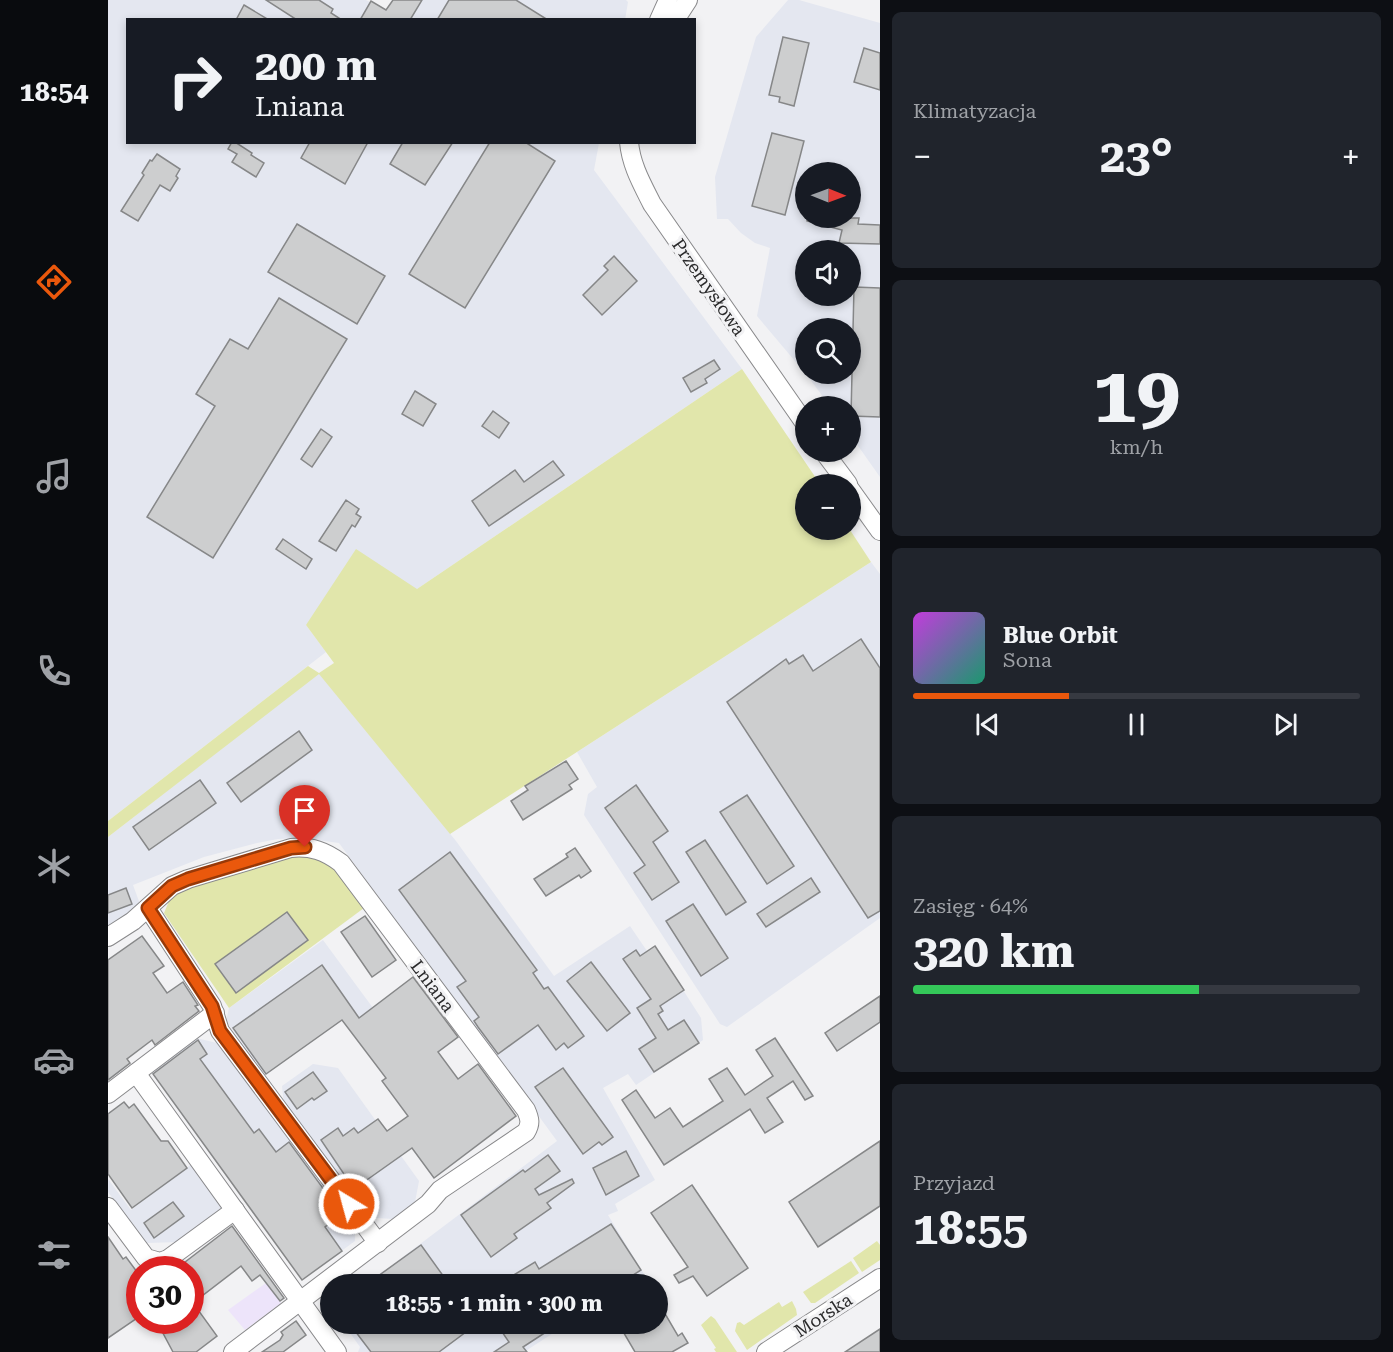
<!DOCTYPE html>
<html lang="pl">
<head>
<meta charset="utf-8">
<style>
  body { margin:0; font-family:"Roboto Serif",serif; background:#20242c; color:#f1f3f6; height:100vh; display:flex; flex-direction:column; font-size:22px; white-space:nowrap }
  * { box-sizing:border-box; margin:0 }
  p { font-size:20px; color:#9ea1a6 }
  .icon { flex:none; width:33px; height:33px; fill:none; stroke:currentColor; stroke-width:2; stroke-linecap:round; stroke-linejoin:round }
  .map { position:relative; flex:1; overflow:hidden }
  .details { display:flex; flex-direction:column; gap:12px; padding:12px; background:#0d0f14; width:513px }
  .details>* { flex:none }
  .hud { position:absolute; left:18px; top:18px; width:570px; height:126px; border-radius:0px; box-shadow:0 3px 9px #0003; background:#171b24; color:#f1f3f6; overflow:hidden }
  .needle { width:39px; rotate:91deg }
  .controls { position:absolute; left:687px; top:162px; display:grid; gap:12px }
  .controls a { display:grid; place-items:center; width:66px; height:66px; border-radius:50%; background:#171b24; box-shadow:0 3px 9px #0003; font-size:30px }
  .speed { position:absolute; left:18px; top:1256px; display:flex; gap:12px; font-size:30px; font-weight:700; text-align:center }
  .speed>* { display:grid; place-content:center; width:78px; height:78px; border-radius:50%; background:#171b24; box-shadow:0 3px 9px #0003; line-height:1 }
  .speed .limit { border:9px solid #d22; background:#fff; color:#111 }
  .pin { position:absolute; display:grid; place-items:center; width:51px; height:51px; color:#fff; margin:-62px -26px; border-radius:50% 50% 50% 0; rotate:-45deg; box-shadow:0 0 6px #0007 }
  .pin .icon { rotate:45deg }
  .me { position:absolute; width:66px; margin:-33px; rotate:323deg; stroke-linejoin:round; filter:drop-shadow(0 0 4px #0008) }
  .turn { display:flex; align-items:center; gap:21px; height:126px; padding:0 30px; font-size:27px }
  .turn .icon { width:78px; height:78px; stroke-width:2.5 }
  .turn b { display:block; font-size:42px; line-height:51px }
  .big { font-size:45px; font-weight:700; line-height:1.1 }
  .details .card { flex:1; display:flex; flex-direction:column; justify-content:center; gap:9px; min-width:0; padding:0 21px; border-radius:9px; background:#20242c }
  .details .dial { align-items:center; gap:0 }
  .dial b { font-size:78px; line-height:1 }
  .song { display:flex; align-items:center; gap:18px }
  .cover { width:72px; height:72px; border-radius:9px; background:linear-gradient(135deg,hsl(290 70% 55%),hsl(160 70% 35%)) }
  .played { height:6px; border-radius:3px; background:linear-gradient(90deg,#ea580c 35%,#363941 35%) }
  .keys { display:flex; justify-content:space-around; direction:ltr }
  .heat { display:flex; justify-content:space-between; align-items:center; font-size:33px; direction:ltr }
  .charge { height:9px; border-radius:4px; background:linear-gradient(90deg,#34c759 64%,#363941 0) }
  .trip { position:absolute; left:212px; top:1274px; width:348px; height:60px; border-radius:30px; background:#171b24; box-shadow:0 3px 9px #0003; font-weight:700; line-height:60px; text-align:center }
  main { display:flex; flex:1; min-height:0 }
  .menu { display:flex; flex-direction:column; width:108px; justify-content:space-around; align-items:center; background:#090b0e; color:#9ea1a6 }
  .menu .icon { width:42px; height:42px }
  .menu .active { color:#ea580c }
  .menu b { font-size:27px; color:#f1f3f6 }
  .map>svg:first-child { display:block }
  .commercial { fill:#ede4fa }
  .built { fill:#e4e7f0; fill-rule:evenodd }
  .green { fill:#e1e6ab }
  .building { fill:#cdcecf; stroke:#868788; stroke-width:1.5 }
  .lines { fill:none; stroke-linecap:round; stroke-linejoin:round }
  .minor-casing { stroke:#89898b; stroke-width:20 }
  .minor { stroke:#fff; stroke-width:18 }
  .route-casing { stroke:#983908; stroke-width:15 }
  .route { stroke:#ea580c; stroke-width:10 }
  .labels { text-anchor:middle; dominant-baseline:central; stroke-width:6; stroke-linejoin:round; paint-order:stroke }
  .street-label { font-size:18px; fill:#2a2a2b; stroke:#f2f2f4 }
</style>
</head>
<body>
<main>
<nav class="menu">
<b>18:54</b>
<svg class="icon active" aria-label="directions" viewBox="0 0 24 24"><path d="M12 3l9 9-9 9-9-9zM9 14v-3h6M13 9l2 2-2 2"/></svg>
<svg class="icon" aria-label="music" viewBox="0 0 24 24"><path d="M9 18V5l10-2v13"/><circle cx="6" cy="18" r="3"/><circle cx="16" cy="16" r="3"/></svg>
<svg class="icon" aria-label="phone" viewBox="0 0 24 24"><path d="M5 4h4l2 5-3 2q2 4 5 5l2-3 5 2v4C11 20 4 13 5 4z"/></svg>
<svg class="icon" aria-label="climate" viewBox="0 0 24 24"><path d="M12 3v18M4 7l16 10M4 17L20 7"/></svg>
<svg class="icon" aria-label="car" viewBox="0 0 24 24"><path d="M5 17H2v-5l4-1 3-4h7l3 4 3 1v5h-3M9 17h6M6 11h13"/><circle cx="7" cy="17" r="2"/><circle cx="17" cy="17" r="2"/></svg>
<svg class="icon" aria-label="filters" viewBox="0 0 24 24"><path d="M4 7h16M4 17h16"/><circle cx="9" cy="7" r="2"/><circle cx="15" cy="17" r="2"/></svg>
</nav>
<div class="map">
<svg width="772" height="1352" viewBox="0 0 772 1352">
  <rect width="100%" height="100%" fill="#f2f2f4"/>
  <polygon class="commercial" points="158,1283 173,1303 137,1330 120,1310"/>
  <g class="built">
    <polygon points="0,0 258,0 278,10 285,0 518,0 520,2 517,20 20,20 20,142 491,143 486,170 634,369 309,589 198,625 218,652 0,821"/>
    <path d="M680 0H691L772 23V477L743 436 742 406H722L698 374H742V328H698L697 373 649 316 662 248 647 243 633 233 620 219H609L607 177 648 37ZM698 172H742V218H698ZM698 250H742V296H698Z"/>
    <polygon points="763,562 772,574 772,918 619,1027 612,1024 476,815 480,794 489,787 469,752"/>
    <polygon points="211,673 348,841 446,976 522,926 539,951 547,946 593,1018 595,1040 528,1085 520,1074 495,1088 547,1180 507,1204 510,1211 500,1215 536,1274 521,1284 259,1284 449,1141 231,843 194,838 170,839 149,843 96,857 25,885 32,904 0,930 0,837"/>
    <polygon points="215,940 265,1008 239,1027 234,1020 157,1075 118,1021 121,1008"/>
    <polygon points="88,1038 109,1043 184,1140 247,1228 247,1241 194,1280 42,1071"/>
    <polygon points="205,1064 230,1068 311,1181 307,1202 285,1219 269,1218 255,1197 250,1201 176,1106 174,1086"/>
    <polygon points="85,1163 114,1208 73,1242 38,1243 0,1192 0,1179 23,1210"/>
    <polygon points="235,1323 461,1323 416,1352 250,1352 252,1347"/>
  </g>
  <g class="green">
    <polygon points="634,369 712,484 698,484 698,530 742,530 763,562 342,834 211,674 0,837 0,821 200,666 211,673 226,663 198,625 248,549 309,589"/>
    <polygon points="187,852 222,864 256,908 121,1008 56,913 64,894 79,887"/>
    <polygon points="769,1241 772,1245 772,1260 754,1272 745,1258"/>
    <polygon points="743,1261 751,1273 707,1303 703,1303 695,1292"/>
    <polygon points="684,1301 688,1309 689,1315 639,1350 627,1331 629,1323 632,1322 636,1325 671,1302 674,1307"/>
    <polygon points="603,1316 607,1319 629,1352 608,1352 606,1349 608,1348 593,1325"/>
  </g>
  <g class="building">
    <polygon points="158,0 211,0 225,9 223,13 234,20 189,20"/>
    <polygon points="285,0 314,0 302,20 252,20 263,1 278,10"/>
    <polygon points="341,0 408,0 440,20 329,20"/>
    <polygon points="136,5 161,20 128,20"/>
    <polygon points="675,37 701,43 686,106 671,102 672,97 661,95"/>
    <polygon points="756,48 772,53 772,90 746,82"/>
    <polygon points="664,133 696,141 677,215 644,206"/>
    <polygon points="124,142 127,142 144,153 143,155 156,163 148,177 124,162 129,154 120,149"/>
    <polygon points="202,142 260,142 237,184 193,158"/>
    <polygon points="295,142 345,142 317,185 282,164"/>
    <polygon points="382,142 417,142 447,161 357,308 301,274"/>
    <polygon points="49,154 72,169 68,176 70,178 62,191 52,185 30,221 13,211 36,175 34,173 42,160 44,161"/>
    <polygon points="699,218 751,218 750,224 772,225 772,244 731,243 734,230 699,221"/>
    <polygon points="189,224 277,276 249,324 160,272"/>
    <polygon points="506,256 529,281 494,315 475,295 500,270 496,266"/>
    <polygon points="746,287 772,288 772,417 743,416"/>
    <polygon points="171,298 239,339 105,558 39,517 107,406 88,394 122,339 140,349"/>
    <polygon points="606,360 612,369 597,379 599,383 583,392 575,378"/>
    <polygon points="307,391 328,404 315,426 294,414"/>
    <polygon points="385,411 401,423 391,438 374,426"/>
    <polygon points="213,429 224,437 204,467 193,459"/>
    <polygon points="445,461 456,475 381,526 364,501 407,470 416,482"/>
    <polygon points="238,500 251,509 248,514 253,517 247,527 244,525 228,551 211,541"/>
    <polygon points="175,539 204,559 198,569 168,549"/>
    <polygon points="753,639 772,668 772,911 760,918 619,702 678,659 681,664 695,655 705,671"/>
    <polygon points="191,731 204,750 133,802 119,783"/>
    <polygon points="458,761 470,779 461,785 464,789 415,820 403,801 420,790 417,786"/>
    <polygon points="92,780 108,803 41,850 25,827"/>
    <polygon points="528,785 560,831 545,842 571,882 544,900 526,873 537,865 497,808"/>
    <polygon points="639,795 686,866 659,884 612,812"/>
    <polygon points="597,840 638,902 618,915 578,852"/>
    <polygon points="467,848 483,871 473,878 471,875 438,896 426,879 460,857 458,854"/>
    <polygon points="342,852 429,970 425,973 436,989 440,987 476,1036 460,1048 456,1043 448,1050 430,1025 390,1054 370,1027 366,1021 371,1017 349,987 358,981 291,890"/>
    <polygon points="703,878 712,892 658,927 649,914"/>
    <polygon points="18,888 24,904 0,913 0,895"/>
    <polygon points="585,904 620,958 593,976 558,921"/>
    <polygon points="179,912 200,940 128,993 107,964"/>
    <polygon points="257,916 288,960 264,977 233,932"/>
    <polygon points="34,936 56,966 45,973 59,993 75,982 90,1005 87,1006 91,1011 47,1045 44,1040 19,1059 22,1063 0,1080 0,960"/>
    <polygon points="547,946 576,990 552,1006 555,1011 550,1014 560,1030 576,1020 591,1043 546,1072 531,1049 548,1038 529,1008 543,999 515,959 528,950 532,956"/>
    <polygon points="483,962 522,1013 499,1031 459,981"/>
    <polygon points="214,965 251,1018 305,977 350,1037 330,1052 350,1079 370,1064 408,1116 326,1178 304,1148 246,1189 213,1140 230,1128 235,1136 246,1128 250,1133 270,1119 279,1131 300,1116 274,1081 278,1078 234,1020 158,1074 125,1028"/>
    <polygon points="772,996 772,1022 729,1051 717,1033"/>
    <polygon points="667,1038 705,1096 697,1100 685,1081 659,1098 675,1122 657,1133 642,1109 556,1165 514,1100 528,1090 547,1118 562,1108 575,1127 615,1101 601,1079 619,1068 637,1095 665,1076 648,1050"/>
    <polygon points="90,1040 99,1054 92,1059 146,1133 151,1129 168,1152 181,1142 234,1214 217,1227 234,1251 194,1280 45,1074"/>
    <polygon points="455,1068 505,1137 494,1145 491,1142 475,1154 427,1087"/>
    <polygon points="205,1072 219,1091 206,1100 204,1098 189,1109 177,1092"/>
    <polygon points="16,1102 21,1108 26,1104 53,1141 60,1141 79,1168 24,1208 0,1174 0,1114"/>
    <polygon points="772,1141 772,1206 710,1247 681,1202"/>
    <polygon points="518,1151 531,1176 498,1195 485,1168"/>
    <polygon points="440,1155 452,1171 427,1189 431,1195 464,1179 466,1183 439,1203 443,1208 406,1234 409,1238 383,1257 353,1215 415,1170 417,1172"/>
    <polygon points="584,1185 640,1268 599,1296 585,1276 571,1283 566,1275 580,1267 543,1213"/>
    <polygon points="65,1202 76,1216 46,1238 36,1223"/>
    <polygon points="503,1224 533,1270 511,1284 391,1284 427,1262 431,1269"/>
    <polygon points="124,1226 176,1298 172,1301 152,1275 144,1281 133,1266 85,1303 109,1336 88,1352 65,1352 48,1320 82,1320 82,1269 68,1269"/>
    <polygon points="0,1237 15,1259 18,1257 32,1276 32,1286 26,1290 32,1299 32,1316 0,1338"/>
    <polygon points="313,1245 341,1284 259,1284"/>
    <polygon points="549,1300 570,1336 574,1333 580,1343 564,1352 527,1352 510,1323 549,1323"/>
    <polygon points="188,1321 198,1335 175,1352 154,1352 172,1340 175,1335 173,1332"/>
    <polygon points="241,1323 370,1323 331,1352 263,1352"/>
    <polygon points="388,1323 452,1323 415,1347 419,1352 386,1352 401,1342"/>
    <polygon points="772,1329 772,1352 737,1352"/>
  </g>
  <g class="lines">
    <defs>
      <g id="minor">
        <polyline points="551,20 560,0"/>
        <polyline points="567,20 580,0"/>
        <path d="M521 142C523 165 534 184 544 204L698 425"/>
        <polyline points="716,452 740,484"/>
        <polyline points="742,489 772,531"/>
        <polyline points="40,908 104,1006 112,1031 270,1243"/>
        <path d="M0 937 25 921 64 886 80 879 183 848C203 846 217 851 233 863L418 1110C422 1119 423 1124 418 1132L332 1190 320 1204 125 1352"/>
        <polyline points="28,1073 229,1352"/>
        <polyline points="0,1094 107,1013"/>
        <polyline points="0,1207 38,1258 52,1262 60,1259 127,1210"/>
        <polyline points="658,1352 772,1278"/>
      </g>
    </defs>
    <use href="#minor" class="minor-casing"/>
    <use href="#minor" class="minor"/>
  </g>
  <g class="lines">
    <defs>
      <polyline id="route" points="197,847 183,848 80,879 64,886 40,908 104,1006 112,1031 241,1204"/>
    </defs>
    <use href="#route" class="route-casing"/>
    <use href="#route" class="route"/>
  </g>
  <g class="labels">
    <g class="street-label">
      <text transform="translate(601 287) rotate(55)">Przemysłowa</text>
      <text transform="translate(325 986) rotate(53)">Lniana</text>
      <text transform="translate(715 1315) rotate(-33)">Morska</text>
    </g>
  </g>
</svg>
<div class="controls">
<a><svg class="needle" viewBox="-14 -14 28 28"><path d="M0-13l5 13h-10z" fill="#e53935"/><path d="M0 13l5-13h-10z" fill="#9ea1a6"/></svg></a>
<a><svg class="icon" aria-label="sound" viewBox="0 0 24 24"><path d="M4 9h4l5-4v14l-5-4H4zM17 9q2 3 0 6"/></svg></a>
<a><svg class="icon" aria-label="search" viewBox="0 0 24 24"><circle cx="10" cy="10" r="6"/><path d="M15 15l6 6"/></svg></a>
<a>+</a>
<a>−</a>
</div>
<div class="speed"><div class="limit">30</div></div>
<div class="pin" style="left:197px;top:847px;background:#d93025"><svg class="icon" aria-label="arrive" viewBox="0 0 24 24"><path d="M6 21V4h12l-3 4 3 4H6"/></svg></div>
<svg class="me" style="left:241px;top:1204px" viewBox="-20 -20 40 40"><circle r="17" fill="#ea580c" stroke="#fff" stroke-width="3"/><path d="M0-11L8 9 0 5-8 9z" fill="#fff"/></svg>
<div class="trip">18:55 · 1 min · 300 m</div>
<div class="hud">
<div class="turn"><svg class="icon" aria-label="right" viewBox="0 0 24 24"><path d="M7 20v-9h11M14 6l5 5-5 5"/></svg><div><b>200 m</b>Lniana</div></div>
</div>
</div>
<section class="details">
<div class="card"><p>Klimatyzacja</p>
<div class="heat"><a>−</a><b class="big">23°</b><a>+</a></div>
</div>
<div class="card dial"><b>19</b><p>km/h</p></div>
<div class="card">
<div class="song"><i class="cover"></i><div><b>Blue Orbit</b><p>Sona</p></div></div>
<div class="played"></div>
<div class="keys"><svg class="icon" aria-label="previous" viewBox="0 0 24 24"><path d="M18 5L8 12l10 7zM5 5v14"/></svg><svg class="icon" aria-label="pause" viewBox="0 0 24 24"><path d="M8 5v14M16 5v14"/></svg><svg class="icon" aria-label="next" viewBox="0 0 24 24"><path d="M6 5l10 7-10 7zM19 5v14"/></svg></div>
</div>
<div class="card"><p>Zasięg · 64%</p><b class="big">320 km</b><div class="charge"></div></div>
<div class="card"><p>Przyjazd</p><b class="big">18:55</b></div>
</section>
</main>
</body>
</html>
